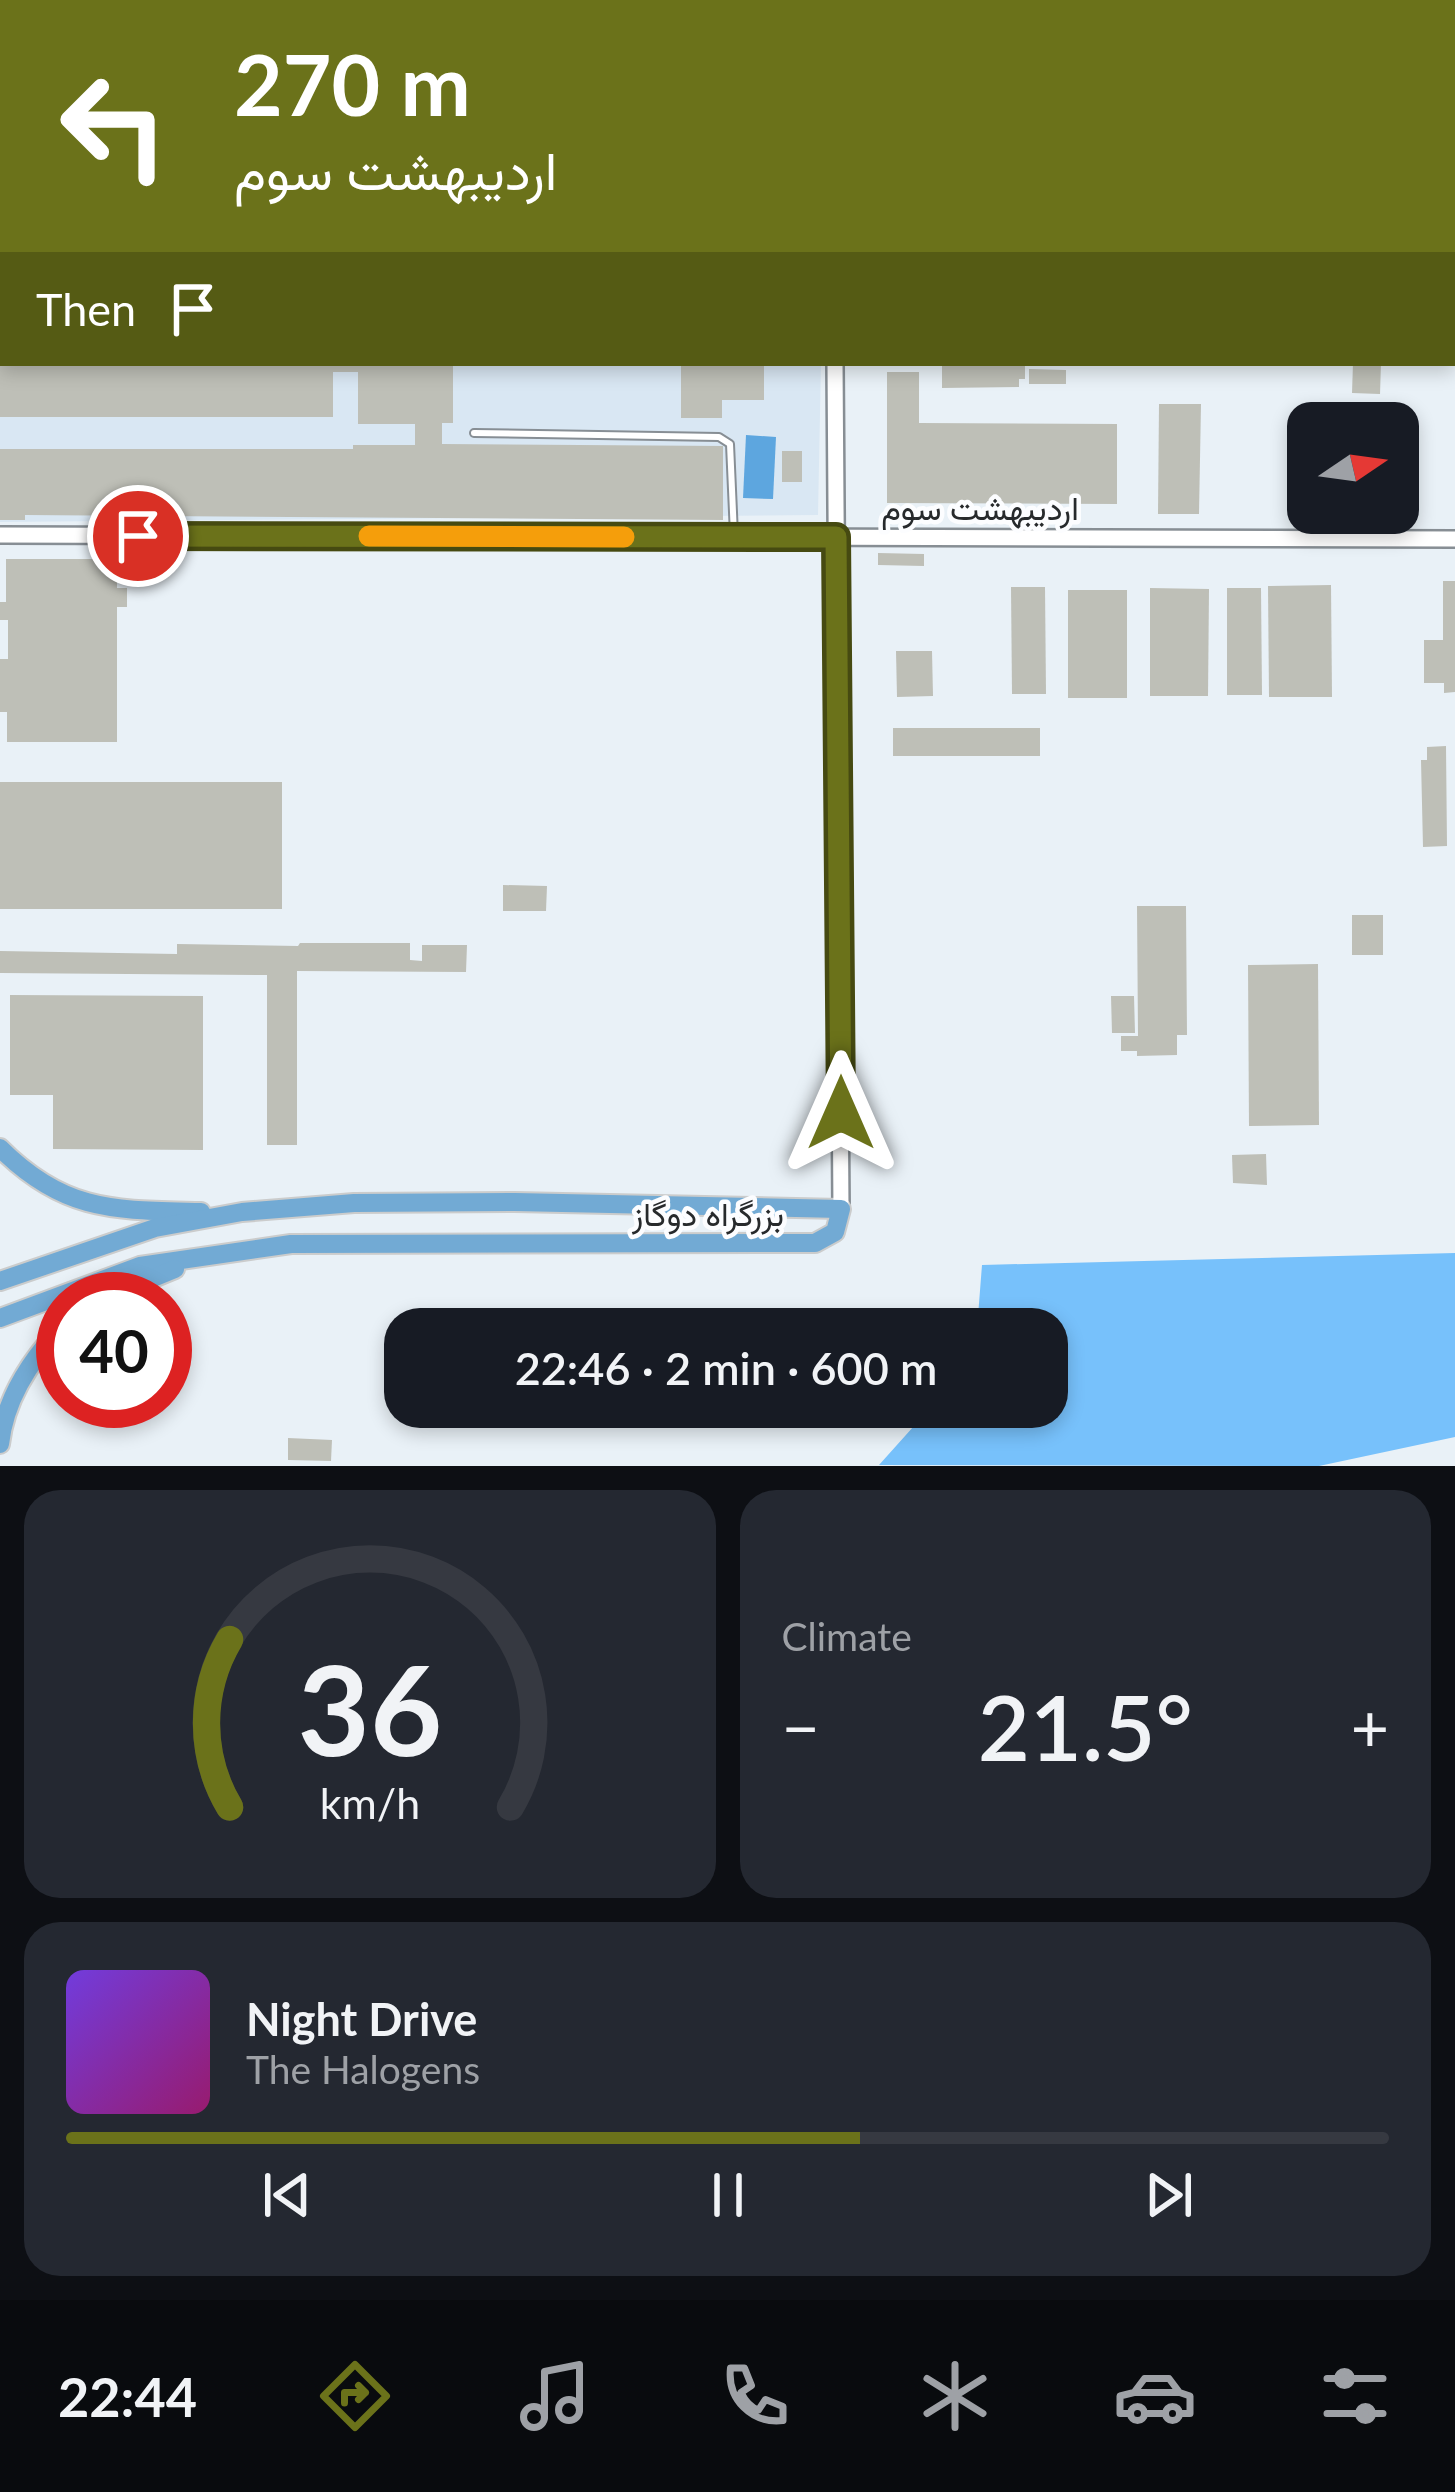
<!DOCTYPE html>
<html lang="en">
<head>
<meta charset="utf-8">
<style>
  body { margin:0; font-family:Lato,Vazirmatn,sans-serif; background:#242831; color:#f1f3f6; height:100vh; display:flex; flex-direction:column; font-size:45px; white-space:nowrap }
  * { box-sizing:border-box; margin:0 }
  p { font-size:39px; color:#9ea1a6 }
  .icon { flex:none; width:66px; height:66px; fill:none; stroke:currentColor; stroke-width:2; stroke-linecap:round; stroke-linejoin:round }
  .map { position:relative; height:1466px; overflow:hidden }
  .panel { display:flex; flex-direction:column; gap:24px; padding:24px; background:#0d0f14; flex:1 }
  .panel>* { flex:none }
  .top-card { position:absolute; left:0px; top:0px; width:1455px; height:366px; box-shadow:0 6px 18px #0003; background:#6b721a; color:#fff; overflow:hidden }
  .needle { width:78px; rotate:77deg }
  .fabs { position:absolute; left:1287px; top:402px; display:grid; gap:24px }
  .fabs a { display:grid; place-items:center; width:132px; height:132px; border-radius:24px; background:#171b24; box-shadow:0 6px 18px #0003; font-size:60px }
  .speed { position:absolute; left:36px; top:1272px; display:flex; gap:24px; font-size:60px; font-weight:700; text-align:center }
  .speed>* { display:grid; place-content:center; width:156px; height:156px; border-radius:50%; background:#171b24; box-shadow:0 6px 18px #0003; line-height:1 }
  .speed .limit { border:18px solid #d22; background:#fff; color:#111 }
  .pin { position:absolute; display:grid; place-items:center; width:102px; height:102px; color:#fff; margin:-51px; border:6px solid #fff; border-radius:50%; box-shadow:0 3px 12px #0007 }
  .me { position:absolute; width:132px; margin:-66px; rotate:0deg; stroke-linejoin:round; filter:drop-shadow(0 0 9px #0008) }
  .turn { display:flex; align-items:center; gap:42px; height:252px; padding:0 36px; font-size:54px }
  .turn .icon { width:156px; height:156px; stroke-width:2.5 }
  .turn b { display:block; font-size:84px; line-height:102px }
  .then { display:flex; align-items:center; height:114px; padding:0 36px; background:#0003; gap:24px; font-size:45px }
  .big { font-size:90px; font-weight:600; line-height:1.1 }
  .panel .tile { flex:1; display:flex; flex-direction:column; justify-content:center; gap:18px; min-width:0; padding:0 42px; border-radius:36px; background:#242831 }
  .panel .dial { align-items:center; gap:0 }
  .dial svg { height:312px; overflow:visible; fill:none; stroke:#363941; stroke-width:7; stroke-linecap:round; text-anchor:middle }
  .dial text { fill:#f1f3f6; stroke:none }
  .song { display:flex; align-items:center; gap:36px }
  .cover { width:144px; height:144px; border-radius:18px; background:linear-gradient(135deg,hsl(260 70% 55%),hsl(320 70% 35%)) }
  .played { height:12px; border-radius:6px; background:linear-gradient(90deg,#6b721a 60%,#363941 60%) }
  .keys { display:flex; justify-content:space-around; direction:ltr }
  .heat { display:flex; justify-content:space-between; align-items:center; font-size:66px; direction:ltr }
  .panel .tiles { flex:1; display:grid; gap:24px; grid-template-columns:1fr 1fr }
  .tile:last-child { grid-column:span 2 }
  .trip { position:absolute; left:384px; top:1308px; width:684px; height:120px; border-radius:36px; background:#171b24; box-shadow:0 6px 18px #0003; font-weight:600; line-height:120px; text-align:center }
  .tab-bar { display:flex; height:192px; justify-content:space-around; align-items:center; background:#090b0e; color:#9ea1a6 }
  .tab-bar .icon { width:84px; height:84px }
  .tab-bar .selected { color:#6b721a }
  .tab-bar b { font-size:54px; color:#f1f3f6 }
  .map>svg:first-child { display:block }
  .built { fill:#d9e7f3 }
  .forest { fill:#77c1fb }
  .water { fill:#5da6df }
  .building { fill:#bebfb7 }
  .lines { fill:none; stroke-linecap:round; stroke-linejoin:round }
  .service-casing { stroke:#878e94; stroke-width:10 }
  .minor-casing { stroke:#878e94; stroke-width:16 }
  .tertiary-casing { stroke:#878e94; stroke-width:20 }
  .trunk-casing { stroke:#cbcccc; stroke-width:22 }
  .service { stroke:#fff; stroke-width:6 }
  .minor { stroke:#fff; stroke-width:12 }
  .tertiary { stroke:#fff; stroke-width:15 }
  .trunk { stroke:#72aad4; stroke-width:18 }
  .route-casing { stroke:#464a11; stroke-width:30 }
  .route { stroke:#6b721a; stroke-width:21 }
  .slow { stroke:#f59e0b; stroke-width:21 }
  .labels { text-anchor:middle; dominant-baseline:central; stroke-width:9; stroke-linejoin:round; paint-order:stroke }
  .street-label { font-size:33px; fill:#272a2c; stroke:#fcfdff }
</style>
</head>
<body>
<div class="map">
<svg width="1455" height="1466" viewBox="0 0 1455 1466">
  <rect width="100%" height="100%" fill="#e9f1f7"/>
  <g class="built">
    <polygon points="0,0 807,0 807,3 3,3 0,224"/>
    <polygon points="0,230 3,363 821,363 818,515 0,522"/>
  </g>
  <polygon class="forest" points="1455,1253 1455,1437 1319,1466 879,1465 931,1407 1047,1407 1047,1329 977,1329 982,1265"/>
  <polygon class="water" points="746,435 776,437 773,499 743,498"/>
  <g class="building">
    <polygon points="0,363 453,363 453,423 442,423 442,444 723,446 723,520 25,515 25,520 0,520 0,449 353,449 353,445 415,445 415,424 358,424 358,372 333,372 333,417 0,417"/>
    <polygon points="681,363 764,363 764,400 722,400 722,418 681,418"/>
    <polygon points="942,363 1019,363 1025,365 1025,379 1019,379 1019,387 942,388"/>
    <polygon points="1353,363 1381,363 1380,394 1352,393"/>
    <polygon points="1029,369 1066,370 1066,384 1029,384"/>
    <polygon points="887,372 919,372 919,423 1117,424 1117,504 887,503"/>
    <polygon points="1159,404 1201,404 1199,514 1158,514"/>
    <rect x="782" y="451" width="20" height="31"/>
    <polygon points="878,553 924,554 924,566 878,565"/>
    <polygon points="6,559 117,559 117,588 127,588 127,607 117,607 117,742 7,742 7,712 0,712 0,659 8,659 8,620 0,620 0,602 6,602"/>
    <polygon points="1443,581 1455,581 1455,692 1444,693 1444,683 1424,683 1424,640 1443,640"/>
    <polygon points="1331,585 1332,697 1269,697 1268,586"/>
    <polygon points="1011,587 1045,587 1046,694 1012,694"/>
    <polygon points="1150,588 1209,589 1208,696 1150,696"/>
    <polygon points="1227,588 1261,588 1262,695 1227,695"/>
    <rect x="1068" y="590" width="59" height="108"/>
    <polygon points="896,651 932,651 933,696 897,697"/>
    <rect x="893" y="728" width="147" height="28"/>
    <polygon points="1446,746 1447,846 1423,847 1421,760 1427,760 1427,747"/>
    <rect x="0" y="782" width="282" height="127"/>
    <polygon points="503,885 547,886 546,911 503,911"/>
    <polygon points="1137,906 1186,906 1187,1035 1177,1035 1177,1055 1137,1056 1137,1051 1121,1051 1121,1036 1138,1036"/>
    <rect x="1352" y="915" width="31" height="40"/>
    <polygon points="300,943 410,943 410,960 422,961 422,945 467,945 466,972 297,971 297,1145 267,1145 267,975 0,973 0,951 177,954 177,944 298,946"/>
    <polygon points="1318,964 1319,1125 1249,1126 1248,965"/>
    <polygon points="10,995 203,996 203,1150 53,1149 53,1095 10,1095"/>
    <polygon points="1111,996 1134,996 1135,1033 1112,1033"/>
    <polygon points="1266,1154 1267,1185 1233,1183 1232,1155"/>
    <polygon points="288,1438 332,1440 331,1461 288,1460"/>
  </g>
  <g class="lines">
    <defs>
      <g id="service">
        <polyline points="836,2 888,3"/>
        <polyline points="400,3 400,0"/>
        <polyline points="474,433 719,437 730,444 734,535"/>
      </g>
      <polyline id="minor" points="1217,3 1217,0"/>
      <g id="tertiary">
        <polyline points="832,0 832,3"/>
        <polyline points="835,363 841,1209"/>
        <polyline points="0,535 1455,539"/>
      </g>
      <g id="trunk">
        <path d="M0 1148C65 1213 116 1210 201 1212"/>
        <polyline points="0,1281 155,1228 242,1212 354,1203 515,1202 841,1209 835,1232 815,1243 291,1244 140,1266 0,1318"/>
        <polyline points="102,1299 175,1269"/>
        <path d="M0 1444C5 1399 32 1358 63 1326"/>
      </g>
    </defs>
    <use href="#service" class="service-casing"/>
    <use href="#minor" class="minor-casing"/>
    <use href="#tertiary" class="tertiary-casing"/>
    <use href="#trunk" class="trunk-casing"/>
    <use href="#service" class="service"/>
    <use href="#minor" class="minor"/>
    <use href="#tertiary" class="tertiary"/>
    <use href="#trunk" class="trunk"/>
  </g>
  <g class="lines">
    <defs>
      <polyline id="route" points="138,536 836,537 841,1113"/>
    </defs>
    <use href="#route" class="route-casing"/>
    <use href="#route" class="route"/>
    <polyline class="slow" points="369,536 624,537"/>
  </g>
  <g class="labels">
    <g class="street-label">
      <text x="980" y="507">اردیبهشت سوم</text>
      <text x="708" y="1213">بزرگراه دوگاز</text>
    </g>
  </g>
</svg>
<div class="fabs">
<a><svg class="needle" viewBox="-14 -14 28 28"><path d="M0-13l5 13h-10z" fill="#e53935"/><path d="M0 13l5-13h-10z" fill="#9ea1a6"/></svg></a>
</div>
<div class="speed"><div class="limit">40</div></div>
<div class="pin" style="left:138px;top:536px;background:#d93025"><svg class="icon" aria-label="arrive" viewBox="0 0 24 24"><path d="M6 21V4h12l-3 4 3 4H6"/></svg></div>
<svg class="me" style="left:841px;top:1113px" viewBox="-20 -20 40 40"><path d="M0-17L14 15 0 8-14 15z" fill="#6b721a" stroke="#fff" stroke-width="4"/></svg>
<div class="trip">22:46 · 2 min · 600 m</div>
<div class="top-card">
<div class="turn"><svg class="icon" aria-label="left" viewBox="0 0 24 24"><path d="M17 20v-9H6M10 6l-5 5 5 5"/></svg><div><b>270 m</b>اردیبهشت سوم</div></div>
<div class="then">Then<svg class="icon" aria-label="arrive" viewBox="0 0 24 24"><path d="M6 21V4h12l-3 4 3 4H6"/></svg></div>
</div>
</div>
<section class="panel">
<div class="tiles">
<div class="tile dial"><svg viewBox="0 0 100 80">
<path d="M14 69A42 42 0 1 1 86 69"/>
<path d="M14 69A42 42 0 0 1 14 26" stroke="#6b721a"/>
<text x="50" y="56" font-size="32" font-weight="700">36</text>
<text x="50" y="72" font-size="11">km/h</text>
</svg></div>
<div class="tile"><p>Climate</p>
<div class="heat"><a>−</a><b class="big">21.5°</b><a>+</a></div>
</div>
<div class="tile">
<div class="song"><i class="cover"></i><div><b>Night Drive</b><p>The Halogens</p></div></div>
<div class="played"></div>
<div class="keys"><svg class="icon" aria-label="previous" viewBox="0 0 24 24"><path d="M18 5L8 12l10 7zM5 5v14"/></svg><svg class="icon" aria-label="pause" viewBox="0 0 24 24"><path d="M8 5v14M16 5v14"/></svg><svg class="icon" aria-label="next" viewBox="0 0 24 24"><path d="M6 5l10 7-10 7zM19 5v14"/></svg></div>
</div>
</div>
</section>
<nav class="tab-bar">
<b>22:44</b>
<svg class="icon selected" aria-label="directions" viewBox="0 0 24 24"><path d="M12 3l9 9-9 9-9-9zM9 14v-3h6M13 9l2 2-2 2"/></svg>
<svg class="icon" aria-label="music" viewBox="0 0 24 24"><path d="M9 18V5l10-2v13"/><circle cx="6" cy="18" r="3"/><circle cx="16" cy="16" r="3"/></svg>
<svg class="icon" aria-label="phone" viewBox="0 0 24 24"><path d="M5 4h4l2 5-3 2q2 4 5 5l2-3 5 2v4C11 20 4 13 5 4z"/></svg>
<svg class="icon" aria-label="climate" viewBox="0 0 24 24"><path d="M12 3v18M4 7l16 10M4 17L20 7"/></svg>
<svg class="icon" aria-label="car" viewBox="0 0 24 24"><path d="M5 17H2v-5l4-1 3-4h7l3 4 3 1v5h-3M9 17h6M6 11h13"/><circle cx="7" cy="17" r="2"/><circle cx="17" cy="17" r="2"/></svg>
<svg class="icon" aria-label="filters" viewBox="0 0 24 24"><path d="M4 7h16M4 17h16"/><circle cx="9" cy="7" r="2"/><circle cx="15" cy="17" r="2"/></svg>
</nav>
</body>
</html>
